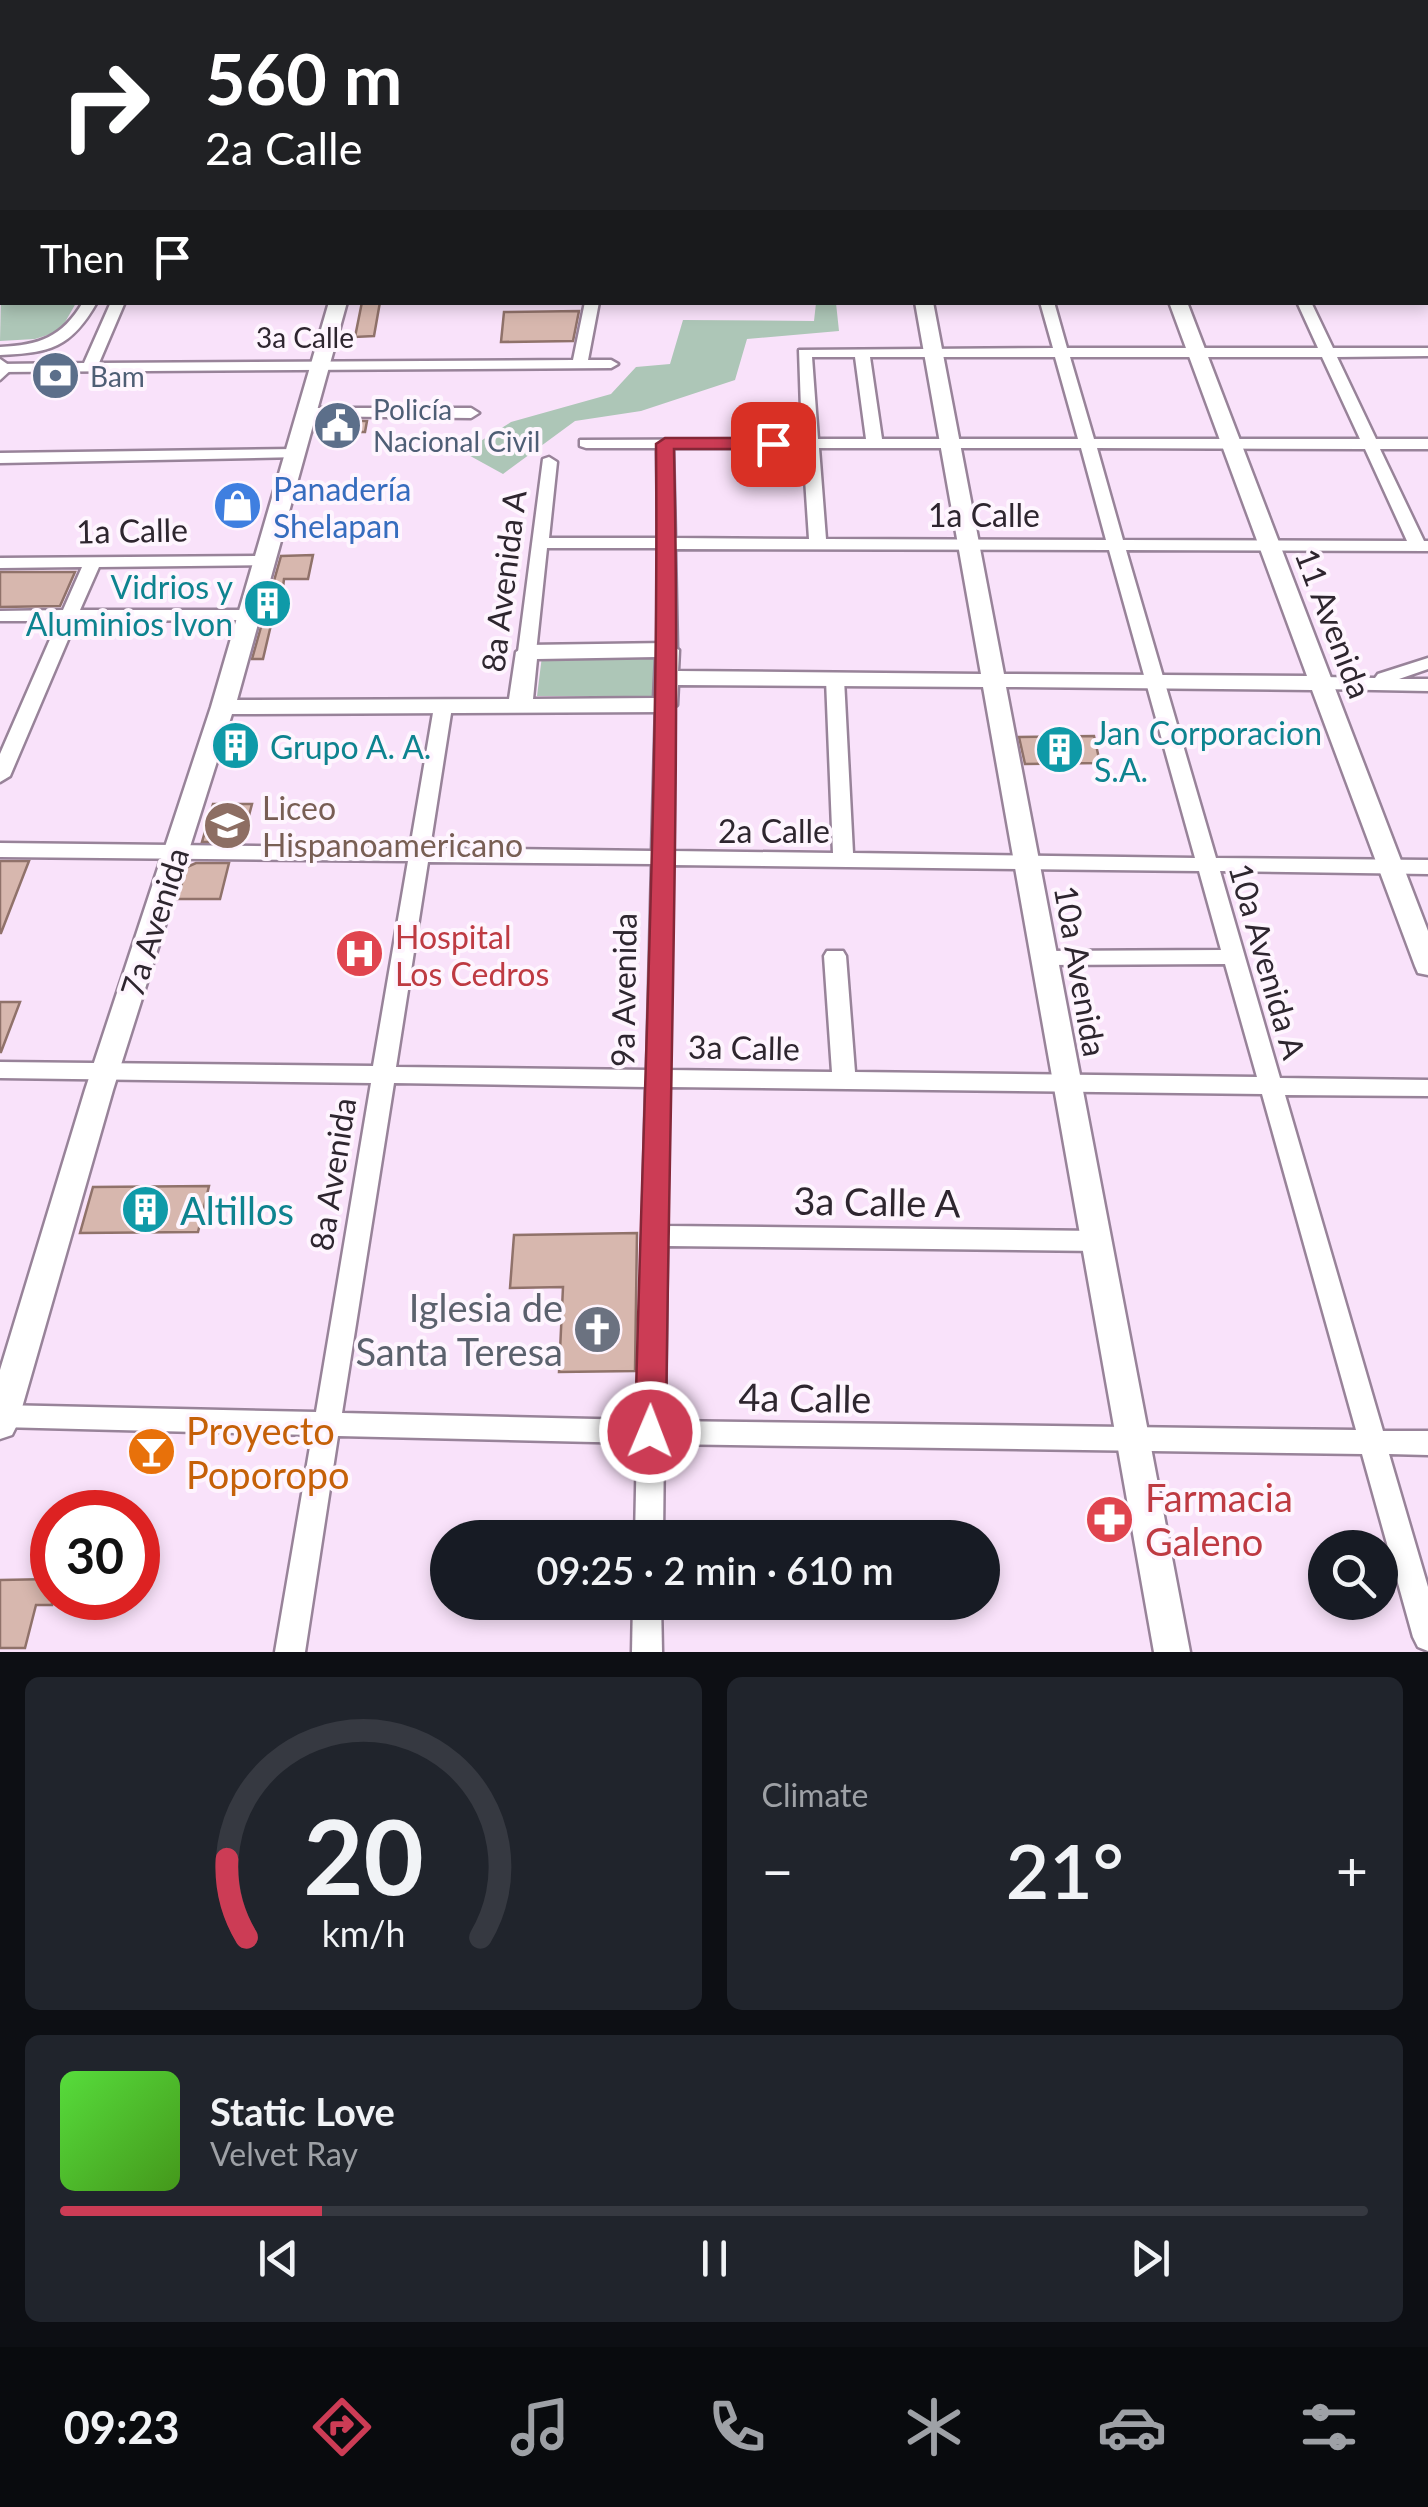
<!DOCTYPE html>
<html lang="en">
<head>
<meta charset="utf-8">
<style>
  body { margin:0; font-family:Lato,sans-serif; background:#20242c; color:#f1f3f6; height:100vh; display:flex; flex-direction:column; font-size:38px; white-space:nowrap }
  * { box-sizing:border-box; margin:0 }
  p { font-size:32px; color:#9ea1a6 }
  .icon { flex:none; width:55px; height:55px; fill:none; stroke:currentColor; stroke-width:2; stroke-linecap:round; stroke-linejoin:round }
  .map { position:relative; height:1652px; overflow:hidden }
  .panel { display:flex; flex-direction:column; gap:25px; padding:25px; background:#0d0f14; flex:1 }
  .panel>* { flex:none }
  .top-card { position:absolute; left:0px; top:0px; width:1430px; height:305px; box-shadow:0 5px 15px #0003; background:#202124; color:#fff; overflow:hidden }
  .tools { position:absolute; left:1308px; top:1530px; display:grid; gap:20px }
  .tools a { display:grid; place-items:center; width:90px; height:90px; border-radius:50%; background:#171b24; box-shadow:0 5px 15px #0003; font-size:50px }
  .speed { position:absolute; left:30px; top:1490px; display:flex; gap:20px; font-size:50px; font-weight:700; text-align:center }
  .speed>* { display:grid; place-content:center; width:130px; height:130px; border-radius:50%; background:#171b24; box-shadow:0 5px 15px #0003; line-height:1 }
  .speed .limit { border:15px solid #d22; background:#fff; color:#111 }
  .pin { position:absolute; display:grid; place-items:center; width:85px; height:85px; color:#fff; margin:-42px; border-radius:20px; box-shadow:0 5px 15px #0006 }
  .me { position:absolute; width:110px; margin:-55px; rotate:1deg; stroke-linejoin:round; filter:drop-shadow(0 0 8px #0008) }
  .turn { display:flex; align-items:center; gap:35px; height:210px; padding:0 40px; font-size:45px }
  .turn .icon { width:130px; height:130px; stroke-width:2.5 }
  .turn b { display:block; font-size:70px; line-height:85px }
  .then { display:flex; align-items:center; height:95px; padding:0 40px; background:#0003; gap:20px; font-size:38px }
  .big { font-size:75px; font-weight:600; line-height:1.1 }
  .panel .card { flex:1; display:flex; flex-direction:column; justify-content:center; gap:15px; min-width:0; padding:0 35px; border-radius:15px; background:#20242c }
  .panel .dial { align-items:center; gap:0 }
  .dial svg { height:260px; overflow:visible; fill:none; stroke:#363941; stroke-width:7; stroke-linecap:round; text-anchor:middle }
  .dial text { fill:#f1f3f6; stroke:none }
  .song { display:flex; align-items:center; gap:30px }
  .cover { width:120px; height:120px; border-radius:15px; background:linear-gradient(135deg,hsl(110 70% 55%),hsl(100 70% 35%)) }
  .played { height:10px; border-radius:5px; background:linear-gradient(90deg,#cc3c55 20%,#363941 20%) }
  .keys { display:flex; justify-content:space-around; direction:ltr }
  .heat { display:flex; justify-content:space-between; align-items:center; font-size:55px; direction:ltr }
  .panel .tiles { flex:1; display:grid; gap:25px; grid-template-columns:1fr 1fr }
  .card:last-child { grid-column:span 2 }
  .trip { position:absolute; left:430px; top:1520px; width:570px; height:100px; border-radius:50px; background:#171b24; box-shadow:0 5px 15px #0003; font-weight:600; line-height:100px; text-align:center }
  .tabs { display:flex; height:160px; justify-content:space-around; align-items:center; background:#090b0e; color:#9ea1a6 }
  .tabs .icon { width:70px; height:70px }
  .tabs .active { color:#cc3c55 }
  .tabs b { font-size:45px; color:#f1f3f6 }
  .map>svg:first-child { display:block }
  .green { fill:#adc6b7 }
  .building { fill:#d7b7ae; stroke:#90726a; stroke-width:2.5 }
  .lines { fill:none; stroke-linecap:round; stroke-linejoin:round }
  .minor-casing { stroke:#988399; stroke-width:5 }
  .major-casing { stroke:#988399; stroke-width:5 }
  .highway-casing { stroke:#988399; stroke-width:4 }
  .minor { fill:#fff; fill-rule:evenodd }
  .major { fill:#fff; fill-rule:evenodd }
  .highway { fill:#fff; fill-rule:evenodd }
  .route { fill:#cc3c55; stroke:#852737; stroke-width:2.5 }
  .labels { text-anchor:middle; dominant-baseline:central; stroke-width:8; stroke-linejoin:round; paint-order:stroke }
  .far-street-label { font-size:28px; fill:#2e262f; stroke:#fef5fe }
  .far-service-label { font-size:28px; fill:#4e5e75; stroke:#fef5fe; text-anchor:start }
  .shop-label { font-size:32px; fill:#366cbe; stroke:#fef5fe; text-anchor:start }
  .street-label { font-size:32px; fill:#2e262f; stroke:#fef5fe }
  .culture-label { font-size:32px; fill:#0d838f; stroke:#fef5fe; text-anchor:start }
  .education-label { font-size:32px; fill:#785e54; stroke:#fef5fe; text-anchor:start }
  .health-label { font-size:32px; fill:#be3a42; stroke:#fef5fe; text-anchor:start }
  .near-street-label { font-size:38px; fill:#2e262f; stroke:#fef5fe }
  .near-culture-label { font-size:38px; fill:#0d838f; stroke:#fef5fe; text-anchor:start }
  .near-worship-label { font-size:38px; fill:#5b616d; stroke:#fef5fe; text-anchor:end }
  .near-food-label { font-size:38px; fill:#c56008; stroke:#fef5fe; text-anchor:start }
  .near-health-label { font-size:38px; fill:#be3a42; stroke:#fef5fe; text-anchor:start }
</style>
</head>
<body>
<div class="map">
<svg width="1428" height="1652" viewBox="0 0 1428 1652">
  <rect width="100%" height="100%" fill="#f9e2fa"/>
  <g class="green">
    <polygon points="2,250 2,302 76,303 60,331 35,339 0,341"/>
    <polygon points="816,303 836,303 839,331 747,339 735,380 641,411 575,421 503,474 463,452 511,422 611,394 636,367 670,364 683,320 814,321"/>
    <polygon points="542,656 656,656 654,696 537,696"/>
  </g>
  <g class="building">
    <polygon points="362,302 380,302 374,336 355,337"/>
    <polygon points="579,311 573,341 501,342 504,312"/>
    <polygon points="318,420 367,421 365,432 315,432"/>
    <polygon points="313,555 308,579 284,579 280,612 274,612 263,659 252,659 281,556"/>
    <polygon points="0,572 75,572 60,606 0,607"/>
    <polygon points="1094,736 1100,763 1025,764 1019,737"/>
    <polygon points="213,804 252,804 242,842 202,842"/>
    <polygon points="0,861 29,861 1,933 0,933"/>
    <polygon points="196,863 229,863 220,899 177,899 187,867"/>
    <polygon points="0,1002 20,1002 1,1052 0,1052"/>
    <polygon points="209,1186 198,1232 80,1233 93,1187"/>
    <polygon points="637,1233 635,1371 559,1372 563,1287 510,1288 514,1235"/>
    <polygon points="52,1579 52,1605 36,1605 25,1648 0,1648 0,1580"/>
  </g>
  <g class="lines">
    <defs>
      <g id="minor">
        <polygon points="0,0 12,0 13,2 2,3"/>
        <polygon points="17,0 27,0 28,2 18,2"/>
        <rect x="422" y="0" width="10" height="2"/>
        <rect x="524" y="0" width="10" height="2"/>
        <rect x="661" y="0" width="10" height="2"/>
        <rect x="1119" y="0" width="10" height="2"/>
        <rect x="1243" y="0" width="10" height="2"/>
        <polygon points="1299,0 1345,0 1346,2 1301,2"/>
        <polygon points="2,219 2,235 0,236 0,220"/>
        <path d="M83 302H97C71 348 50 353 0 355V347C39 345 62 338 83 302Z"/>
        <polygon points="111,302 125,302 99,363 573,360 585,302 599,302 588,360 611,360 618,364 611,368 0,372 0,364 84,363"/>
        <path d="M1040 302H1054L1067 348H1318L1297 302H1311L1333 348H1428V356L1337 357 1376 439H1428V449H1380L1424 541H1428V551L1126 550 1216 858 1428 860V874L1220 871 1280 1078 1428 1080V1096L1285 1095 1383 1431H1428V1455L1389 1454 1428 1587V1651L1418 1647 1413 1637 1362 1454 664 1444 663 1538H635L637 1443 338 1436 305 1652H275L312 1435 0 1427V1405L316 1412 371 1083 0 1078V1062L373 1066 408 861 0 857V843L410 848 434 707 443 701 452 707 430 848 652 851 656 705 665 699 674 705 672 851 833 853 826 679 835 673 844 679 853 853 1195 858 1109 550 675 549 677 650 668 655 659 650 658 548H547L536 652 527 657 518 652 543 459 549 457 557 462 549 538H658L657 448H586L580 446V440L802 439 799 350 1053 348ZM812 357H855L866 439H818ZM870 357H1055L1078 439H882ZM1070 357H1322L1360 439H1094ZM673 448H803L809 539 675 538ZM819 448H1081L1106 540 826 539ZM1097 448 1365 449 1407 541 1123 540ZM428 862 652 864 647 1070 396 1067ZM672 865 1199 871 1221 950 1044 951 1036 953 1033 958 1036 963 1044 965 1225 964 1257 1077 855 1072 846 956 843 951H827L824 956 832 1072 669 1070ZM394 1083 646 1087 638 1420 342 1413ZM669 1087 1262 1094 1356 1430 665 1421 667 1246 1099 1251 1108 1248 1111 1241 1108 1234 1099 1231 667 1226Z"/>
        <polygon points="306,408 471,408 479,413 471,418 301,416 298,413"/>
        <polygon points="295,449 301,451 301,457 0,463 0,453"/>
        <polygon points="265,556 271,557 271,565 99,567 80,610 249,610 258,615 249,620 76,621 10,776 0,782 0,754 58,621 0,621 0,611 63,610 82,567 0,568 0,558"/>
        <polygon points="1428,658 1428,669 1399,679 1428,679 1428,691 1322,689 1313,683 1322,677 1375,678 1378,674"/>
        <polygon points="633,1602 661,1602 662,1652 632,1652"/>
      </g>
      <g id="major">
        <path d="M329 302H347L237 700 509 699 516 652 527 645 668 643 679 650 678 671 981 674 915 302H933L1004 674 1307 676 1169 302H1187L1428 931V975L1418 973 1415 966 1312 690 1006 687 1190 1652H1154L983 687 678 685 677 705 665 712 232 714 113 1090 17 1425 12 1435 0 1439V1370L85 1090 211 707ZM656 657 654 698 533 699 537 659Z"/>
        <polygon points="0,359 13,368 0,380"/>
      </g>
      <rect id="highway" x="0" y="148" width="2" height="10"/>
    </defs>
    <use href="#minor" class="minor-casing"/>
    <use href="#major" class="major-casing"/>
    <use href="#highway" class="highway-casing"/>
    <use href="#minor" class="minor"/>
    <use href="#major" class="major"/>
    <use href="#highway" class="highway"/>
  </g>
  <path class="route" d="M665 438H773L782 444 773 449H674C681 776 669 1104 666 1432L661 1441 650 1445 640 1441 635 1432C643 1103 659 773 656 444Z"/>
  <defs>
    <symbol id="bank-disc" viewBox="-11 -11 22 22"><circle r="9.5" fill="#5c6f8a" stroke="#fef5fe"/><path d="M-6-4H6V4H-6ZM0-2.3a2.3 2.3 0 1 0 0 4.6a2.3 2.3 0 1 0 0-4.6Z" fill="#fff"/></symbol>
    <symbol id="civic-disc" viewBox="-11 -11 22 22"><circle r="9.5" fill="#5c6f8a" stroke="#fef5fe"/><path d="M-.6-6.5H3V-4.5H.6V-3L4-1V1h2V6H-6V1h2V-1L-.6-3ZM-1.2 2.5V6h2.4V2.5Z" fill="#fff"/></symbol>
    <symbol id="shop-disc" viewBox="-11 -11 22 22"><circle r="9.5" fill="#3f7fe0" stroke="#fef5fe"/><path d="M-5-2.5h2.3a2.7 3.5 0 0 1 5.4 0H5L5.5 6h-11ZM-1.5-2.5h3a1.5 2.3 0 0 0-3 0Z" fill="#fff"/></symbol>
    <symbol id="building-disc" viewBox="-11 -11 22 22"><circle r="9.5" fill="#0f9aa8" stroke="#fef5fe"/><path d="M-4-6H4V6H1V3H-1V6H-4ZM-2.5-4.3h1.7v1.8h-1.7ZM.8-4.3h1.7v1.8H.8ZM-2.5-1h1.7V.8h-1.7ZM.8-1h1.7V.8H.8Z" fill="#fff"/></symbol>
    <symbol id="school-disc" viewBox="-11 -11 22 22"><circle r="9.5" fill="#8d6e63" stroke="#fef5fe"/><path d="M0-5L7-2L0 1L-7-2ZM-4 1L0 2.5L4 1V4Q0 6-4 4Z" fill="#fff"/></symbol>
    <symbol id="hospital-disc" viewBox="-11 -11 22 22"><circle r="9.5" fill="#e0444e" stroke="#fef5fe"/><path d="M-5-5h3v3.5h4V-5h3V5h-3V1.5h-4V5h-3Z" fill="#fff"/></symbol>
    <symbol id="church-disc" viewBox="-11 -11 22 22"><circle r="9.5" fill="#6b7280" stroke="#fef5fe"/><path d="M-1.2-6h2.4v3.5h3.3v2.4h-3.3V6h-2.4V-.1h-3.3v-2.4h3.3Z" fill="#fff"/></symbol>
    <symbol id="bar-disc" viewBox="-11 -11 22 22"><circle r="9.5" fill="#e8710a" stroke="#fef5fe"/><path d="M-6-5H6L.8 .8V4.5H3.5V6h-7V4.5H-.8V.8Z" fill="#fff"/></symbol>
    <symbol id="pharmacy-disc" viewBox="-11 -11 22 22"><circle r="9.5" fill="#e0444e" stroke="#fef5fe"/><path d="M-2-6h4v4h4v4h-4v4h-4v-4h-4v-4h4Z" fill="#fff"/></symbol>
  </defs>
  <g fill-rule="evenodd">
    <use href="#bank-disc" x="28" y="348" width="55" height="55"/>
    <use href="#civic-disc" x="310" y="398" width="55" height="55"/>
    <use href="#shop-disc" x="210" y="478" width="55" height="55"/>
    <use href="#building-disc" x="240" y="576" width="55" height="55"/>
    <use href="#building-disc" x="208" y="718" width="55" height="55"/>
    <use href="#building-disc" x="1032" y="722" width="55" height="55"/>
    <use href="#school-disc" x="200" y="798" width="55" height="55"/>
    <use href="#hospital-disc" x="332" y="926" width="55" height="55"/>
    <use href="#building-disc" x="118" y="1182" width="55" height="55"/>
    <use href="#church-disc" x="570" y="1302" width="55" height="55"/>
    <use href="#bar-disc" x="124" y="1424" width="55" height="55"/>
    <use href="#pharmacy-disc" x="1082" y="1492" width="55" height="55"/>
  </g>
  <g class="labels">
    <g class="far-street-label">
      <text x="305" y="337">3a Calle</text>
    </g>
    <g class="far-service-label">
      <text x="90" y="376">Bam</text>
      <text x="373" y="409">Policía<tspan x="373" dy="32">Nacional Civil</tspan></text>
    </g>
    <g class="shop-label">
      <text x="273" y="488">Panadería<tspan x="273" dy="37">Shelapan</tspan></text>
    </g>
    <g class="street-label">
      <text x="984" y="514">1a Calle</text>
      <text transform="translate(132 530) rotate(-1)">1a Calle</text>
      <text transform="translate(503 581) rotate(-83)">8a Avenida A</text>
      <text transform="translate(1334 623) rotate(69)">11 Avenida</text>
      <text x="774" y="830">2a Calle</text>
      <text transform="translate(154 922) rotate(-72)">7a Avenida</text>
      <text transform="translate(1268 961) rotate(74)">10a Avenida A</text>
      <text transform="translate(1081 971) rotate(80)">10a Avenida</text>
      <text transform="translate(623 990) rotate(-89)">9a Avenida</text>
      <text transform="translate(744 1047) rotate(1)">3a Calle</text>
      <text transform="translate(332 1174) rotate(-81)">8a Avenida</text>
    </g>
    <g class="culture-label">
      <text x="233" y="586" text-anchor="end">Vidrios y<tspan x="233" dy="37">Aluminios Ivon</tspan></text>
      <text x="1094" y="732">Jan Corporacion<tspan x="1094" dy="37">S.A.</tspan></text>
      <text x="270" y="746">Grupo A. A.</text>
    </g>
    <g class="education-label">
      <text x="262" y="807">Liceo<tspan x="262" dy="37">Hispanoamericano</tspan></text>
    </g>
    <g class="health-label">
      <text x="395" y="936">Hospital<tspan x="395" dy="37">Los Cedros</tspan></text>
    </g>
    <g class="near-street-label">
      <text transform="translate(877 1201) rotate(1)">3a Calle A</text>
      <text transform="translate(805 1397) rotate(1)">4a Calle</text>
    </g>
    <g class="near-culture-label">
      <text x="180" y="1210">Altillos</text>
    </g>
    <g class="near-worship-label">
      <text x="563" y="1307">Iglesia de<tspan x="563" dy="44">Santa Teresa</tspan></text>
    </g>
    <g class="near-food-label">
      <text x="186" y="1430">Proyecto<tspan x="186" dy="44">Poporopo</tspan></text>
    </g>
    <g class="near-health-label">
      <text x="1145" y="1497">Farmacia<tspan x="1145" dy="44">Galeno</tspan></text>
    </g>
  </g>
</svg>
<div class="tools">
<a><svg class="icon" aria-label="search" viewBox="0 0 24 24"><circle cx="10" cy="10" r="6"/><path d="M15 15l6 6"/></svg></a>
</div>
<div class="speed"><div class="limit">30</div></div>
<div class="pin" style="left:773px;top:444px;background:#d93025"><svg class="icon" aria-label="arrive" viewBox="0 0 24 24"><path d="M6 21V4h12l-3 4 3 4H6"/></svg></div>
<svg class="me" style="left:650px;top:1432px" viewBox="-20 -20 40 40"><circle r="17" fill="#cc3c55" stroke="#fff" stroke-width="3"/><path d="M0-11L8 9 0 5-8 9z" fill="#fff"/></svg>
<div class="trip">09:25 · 2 min · 610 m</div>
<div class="top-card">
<div class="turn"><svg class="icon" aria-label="right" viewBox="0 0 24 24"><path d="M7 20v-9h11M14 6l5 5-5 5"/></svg><div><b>560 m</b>2a Calle</div></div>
<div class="then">Then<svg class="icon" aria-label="arrive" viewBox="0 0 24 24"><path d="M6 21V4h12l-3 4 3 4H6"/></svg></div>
</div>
</div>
<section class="panel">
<div class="tiles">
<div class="card dial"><svg viewBox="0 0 100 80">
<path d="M14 69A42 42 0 1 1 86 69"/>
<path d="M14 69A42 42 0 0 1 8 45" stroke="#cc3c55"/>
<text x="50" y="56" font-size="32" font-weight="700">20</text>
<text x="50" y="72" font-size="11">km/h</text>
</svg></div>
<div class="card"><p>Climate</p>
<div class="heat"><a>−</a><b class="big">21°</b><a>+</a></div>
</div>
<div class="card">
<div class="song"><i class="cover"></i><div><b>Static Love</b><p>Velvet Ray</p></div></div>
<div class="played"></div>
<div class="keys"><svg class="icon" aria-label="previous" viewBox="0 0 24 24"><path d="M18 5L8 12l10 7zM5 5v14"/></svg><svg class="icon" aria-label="pause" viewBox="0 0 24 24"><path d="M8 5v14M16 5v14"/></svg><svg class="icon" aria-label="next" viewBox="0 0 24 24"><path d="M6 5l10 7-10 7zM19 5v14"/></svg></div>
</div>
</div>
</section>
<nav class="tabs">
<b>09:23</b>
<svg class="icon active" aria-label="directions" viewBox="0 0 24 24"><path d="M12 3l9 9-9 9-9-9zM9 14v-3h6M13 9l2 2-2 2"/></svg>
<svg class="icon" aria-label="music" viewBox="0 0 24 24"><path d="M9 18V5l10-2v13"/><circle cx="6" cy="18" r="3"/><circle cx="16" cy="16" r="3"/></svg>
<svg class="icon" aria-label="phone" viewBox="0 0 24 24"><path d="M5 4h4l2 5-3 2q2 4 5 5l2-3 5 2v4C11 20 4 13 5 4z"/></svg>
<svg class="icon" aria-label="climate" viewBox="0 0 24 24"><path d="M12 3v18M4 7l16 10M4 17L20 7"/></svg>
<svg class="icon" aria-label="car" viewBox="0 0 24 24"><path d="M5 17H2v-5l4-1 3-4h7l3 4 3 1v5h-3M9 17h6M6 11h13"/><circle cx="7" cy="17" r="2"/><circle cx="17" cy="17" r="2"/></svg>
<svg class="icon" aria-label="filters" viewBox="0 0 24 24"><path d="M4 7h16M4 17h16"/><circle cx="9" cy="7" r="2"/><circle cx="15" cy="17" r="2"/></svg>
</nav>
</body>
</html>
